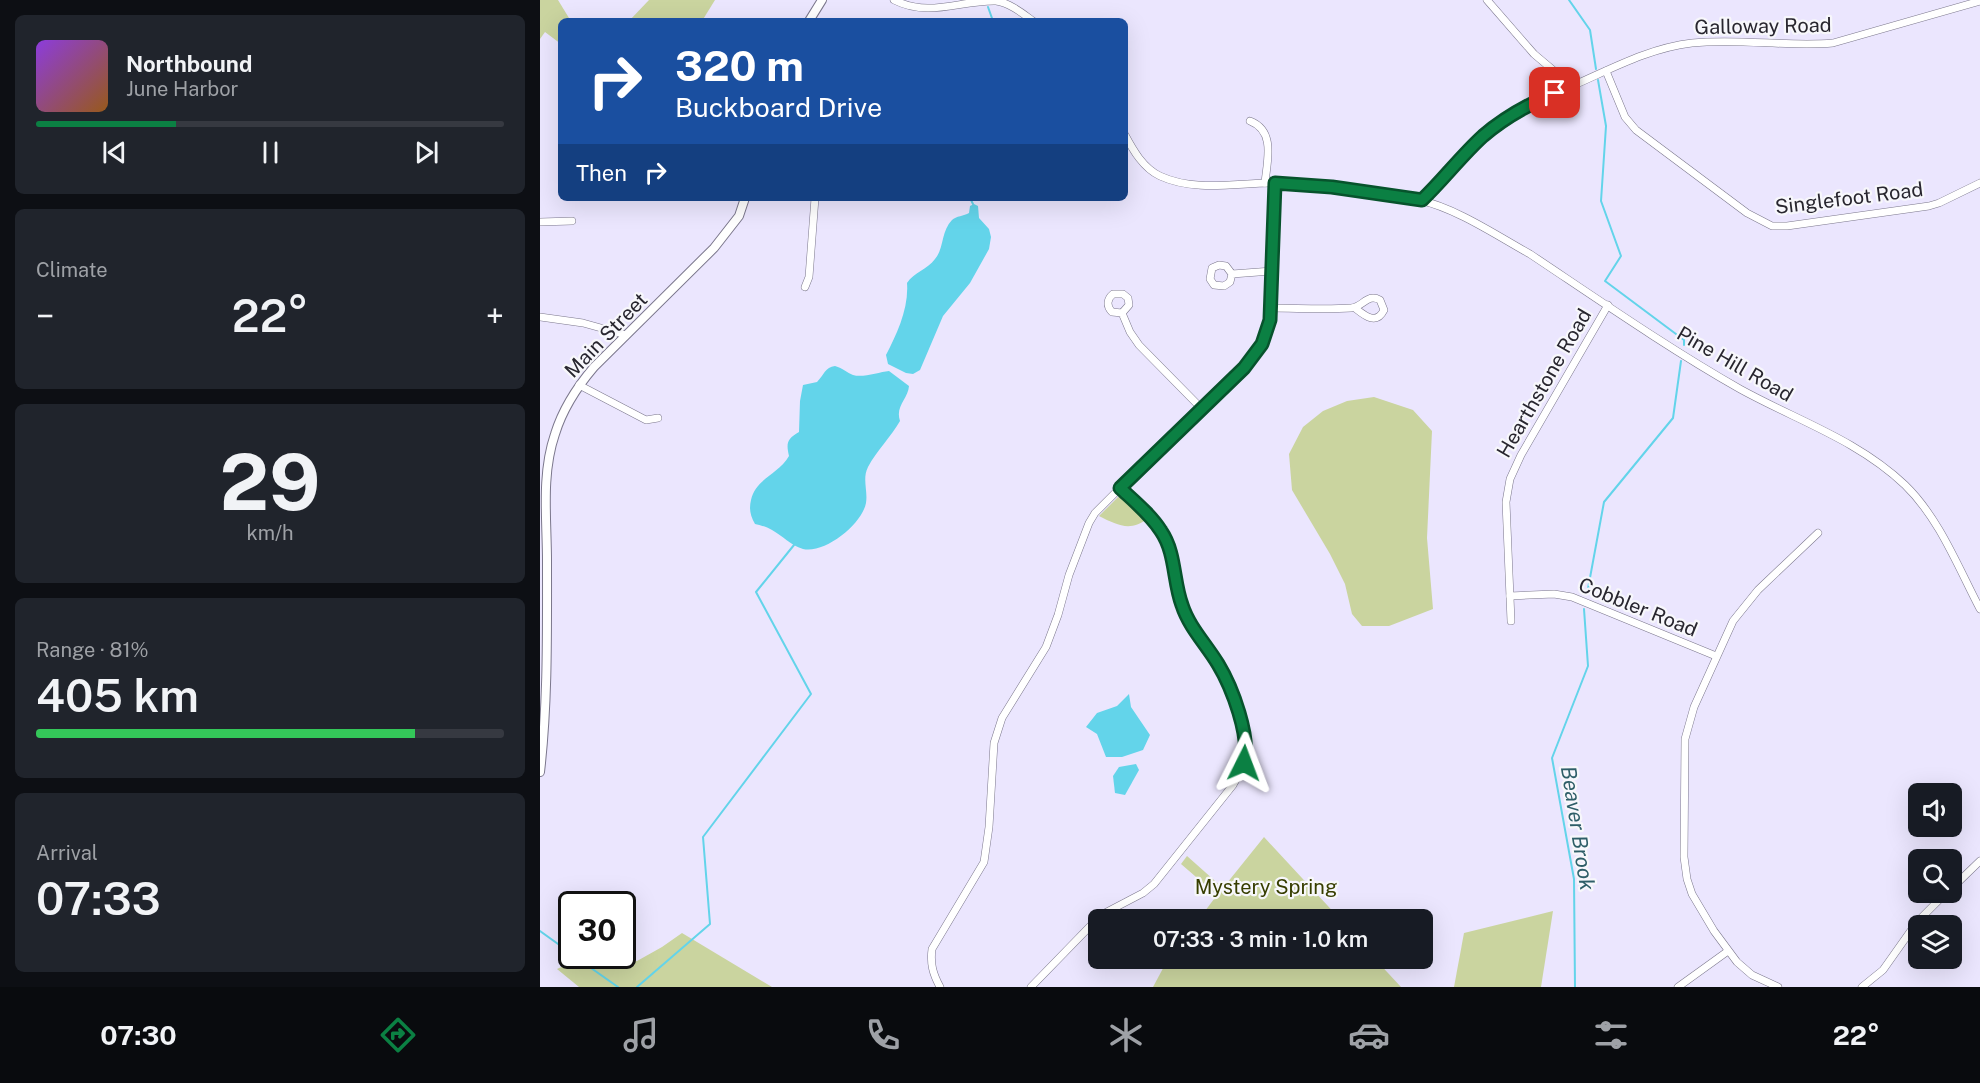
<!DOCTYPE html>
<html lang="en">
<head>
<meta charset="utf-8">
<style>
  body { margin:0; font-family:"Public Sans",sans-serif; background:#20242c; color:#f1f3f6; height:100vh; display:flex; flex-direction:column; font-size:22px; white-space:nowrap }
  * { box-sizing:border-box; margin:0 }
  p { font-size:20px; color:#9ea1a6 }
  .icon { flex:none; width:33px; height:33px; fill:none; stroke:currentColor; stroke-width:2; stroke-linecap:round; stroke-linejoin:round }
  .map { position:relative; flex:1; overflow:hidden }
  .panel { display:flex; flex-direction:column; gap:15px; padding:15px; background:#0d0f14; width:540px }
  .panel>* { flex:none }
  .guide { position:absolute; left:18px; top:18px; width:570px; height:183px; border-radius:9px; box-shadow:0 6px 24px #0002; background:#1a4fa0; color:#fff; overflow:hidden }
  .buttons { position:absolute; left:1368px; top:783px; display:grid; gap:12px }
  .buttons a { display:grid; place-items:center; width:54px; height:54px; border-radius:9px; background:#171b24; box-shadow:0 6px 24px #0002; font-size:30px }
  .speed { position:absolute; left:18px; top:891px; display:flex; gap:12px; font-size:30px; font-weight:700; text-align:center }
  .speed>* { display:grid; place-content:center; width:78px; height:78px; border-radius:50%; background:#171b24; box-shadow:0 6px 24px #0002; line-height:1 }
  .speed .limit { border:3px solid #111; border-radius:9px; background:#fff; color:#111 }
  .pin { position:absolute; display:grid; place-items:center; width:51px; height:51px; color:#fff; margin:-26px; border-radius:12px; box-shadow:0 3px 9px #0006 }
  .me { position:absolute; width:66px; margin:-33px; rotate:3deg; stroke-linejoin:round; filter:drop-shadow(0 0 4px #0008) }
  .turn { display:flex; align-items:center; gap:21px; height:126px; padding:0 18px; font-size:27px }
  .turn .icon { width:78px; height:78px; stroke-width:2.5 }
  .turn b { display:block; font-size:42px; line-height:51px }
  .then { display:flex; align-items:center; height:57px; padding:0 18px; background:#0003; gap:12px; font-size:22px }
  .big { font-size:45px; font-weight:600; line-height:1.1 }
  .panel .tile { flex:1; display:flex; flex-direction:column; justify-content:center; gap:9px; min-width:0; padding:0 21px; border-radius:9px; background:#20242c }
  .panel .dial { align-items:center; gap:0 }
  .dial b { font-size:78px; line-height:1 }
  .song { display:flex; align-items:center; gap:18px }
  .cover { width:72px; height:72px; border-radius:9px; background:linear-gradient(135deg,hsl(270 70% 55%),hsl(30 70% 35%)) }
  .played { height:6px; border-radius:3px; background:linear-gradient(90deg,#0b8043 30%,#363941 30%) }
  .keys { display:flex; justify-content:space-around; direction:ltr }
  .heat { display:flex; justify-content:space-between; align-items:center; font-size:33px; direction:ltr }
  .charge { height:9px; border-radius:4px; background:linear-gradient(90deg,#34c759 81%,#363941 0) }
  .trip { position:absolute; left:548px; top:909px; width:345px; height:60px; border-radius:9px; background:#171b24; box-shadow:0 6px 24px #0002; font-weight:600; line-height:60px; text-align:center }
  .dock { display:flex; height:96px; justify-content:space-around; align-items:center; background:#090b0e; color:#9ea1a6 }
  .dock .icon { width:42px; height:42px }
  .dock .current { color:#0b8043 }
  .dock b { font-size:27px; color:#f1f3f6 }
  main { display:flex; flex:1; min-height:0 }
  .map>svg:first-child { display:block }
  .green { fill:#cad49f }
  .water { fill:#63d4ea }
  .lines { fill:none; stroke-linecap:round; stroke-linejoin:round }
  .stream { stroke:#63d4ea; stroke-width:2 }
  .minor-casing { stroke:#7b778c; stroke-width:8 }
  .major-casing { stroke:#7b778c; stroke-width:10 }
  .minor { stroke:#fff; stroke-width:7 }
  .major { stroke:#fff; stroke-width:8 }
  .route-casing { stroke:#07532c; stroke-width:15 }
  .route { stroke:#0b8043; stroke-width:10 }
  .labels { text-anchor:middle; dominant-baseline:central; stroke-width:4.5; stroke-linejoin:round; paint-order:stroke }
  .street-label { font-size:20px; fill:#28262f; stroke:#f7f7fb }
  .park-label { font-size:20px; fill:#373e00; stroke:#f7f7fb }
  .water-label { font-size:21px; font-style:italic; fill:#2e5e68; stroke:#f7f7fb }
</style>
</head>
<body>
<main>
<section class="panel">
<div class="tile">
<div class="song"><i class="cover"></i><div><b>Northbound</b><p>June Harbor</p></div></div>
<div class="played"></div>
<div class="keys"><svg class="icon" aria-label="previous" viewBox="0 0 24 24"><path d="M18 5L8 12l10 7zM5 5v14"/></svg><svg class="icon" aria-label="pause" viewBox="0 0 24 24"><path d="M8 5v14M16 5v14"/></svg><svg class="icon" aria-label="next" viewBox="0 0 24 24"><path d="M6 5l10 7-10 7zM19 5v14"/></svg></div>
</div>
<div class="tile"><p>Climate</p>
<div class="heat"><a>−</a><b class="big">22°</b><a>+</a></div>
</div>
<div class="tile dial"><b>29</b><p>km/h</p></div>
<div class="tile"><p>Range · 81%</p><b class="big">405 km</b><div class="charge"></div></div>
<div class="tile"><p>Arrival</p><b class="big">07:33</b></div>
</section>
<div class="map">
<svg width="1440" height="987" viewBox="0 0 1440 987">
  <rect width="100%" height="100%" fill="#ebe6fe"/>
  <g class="green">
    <polygon points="0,0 18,0 29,18 33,21 21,21 21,44 5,32 0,39"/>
    <polygon points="109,0 175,0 162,21 89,21"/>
    <polygon points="834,397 873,410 892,431 887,538 893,609 849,626 822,626 812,614 805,584 790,554 752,490 749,454 763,427 783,411 807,401"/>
    <path d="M578 497 584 498 607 519C590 532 577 525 559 516Z"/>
    <polygon points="724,837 800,919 659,919 677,895 641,864 647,856 683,888"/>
    <polygon points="1013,911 1001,987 914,987 924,933"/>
    <polygon points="142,933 232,987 39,987 17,969 30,963 97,961 122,947"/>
    <polygon points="628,959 835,959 861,987 613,987"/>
  </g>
  <g class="water">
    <path d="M434 204 438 206 439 218 449 229 451 237 449 249 430 283 403 316 380 370 373 374 366 373 348 364 346 355C357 334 369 308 367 283 374 272 387 270 395 259 404 249 401 231 412 220 416 216 424 216 429 213L430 206Z"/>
    <path d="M295 366C303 368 307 373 313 375 323 378 339 372 349 371L369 386C368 399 355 406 360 421 351 437 337 450 328 467 322 479 328 490 326 503 322 524 285 554 263 549 250 545 243 536 232 530 227 527 220 525 215 524 210 515 209 509 211 500 216 478 238 475 249 456 246 443 247 439 259 432L260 401 263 385 277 382C284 375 285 367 295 366Z"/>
    <polygon points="589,694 591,707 610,735 603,750 582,757 566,757 557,734 546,727 557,713 577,706"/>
    <polygon points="596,764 599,770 585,795 575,793 573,776 579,767"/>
  </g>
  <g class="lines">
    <g class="stream">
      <polyline points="1029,0 1050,30 1056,69"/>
      <polyline points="448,7 453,21"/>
      <polyline points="1058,80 1066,126 1061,201 1081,256 1065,281 1144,340 1144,345"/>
      <polyline points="430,198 433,204"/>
      <polyline points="1047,594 1064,502 1133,418 1141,361"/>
      <polyline points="0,931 32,954"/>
      <polyline points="34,956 78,987"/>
      <polyline points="97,987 170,924 163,837 271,694 216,592 254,545"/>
      <polyline points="1035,987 1034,879 1012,758 1048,666 1044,609"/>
    </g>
    <defs>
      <g id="minor">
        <path d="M354 0C390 18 420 0 456 1 470 3 482 13 493 21"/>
        <polyline points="947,0 994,54 1032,86"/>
        <polyline points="1066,71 1085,117 1096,130 1207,213 1232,226 1247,226 1389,206 1399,203 1440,183"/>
        <path d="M710 121C736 131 727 161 725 183"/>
        <path d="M585 135C593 150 603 168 620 176 657 193 700 182 738 183 785 185 833 190 879 200 916 208 956 235 990 254 1059 300 1128 348 1200 389 1256 420 1318 440 1365 485 1399 518 1418 567 1440 609"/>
        <path d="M882 200C908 175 931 146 959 123 981 106 1007 97 1032 86 1071 69 1109 48 1152 43 1199 38 1246 47 1293 43L1440 1"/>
        <polyline points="0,222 32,221"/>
        <polyline points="692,274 690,282 684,286 674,285 670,279 672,268 679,265 686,266 692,274 732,271"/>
        <polyline points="265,287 269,277 275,198"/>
        <path d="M730 308C757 308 785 310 811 308 823 307 827 293 840 300L844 310C836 326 824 315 815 308"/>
        <path d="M582 313 572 312C566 306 567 299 573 294H583L588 298 589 305 582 313 590 332 599 345 662 409"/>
        <polyline points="0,317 43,323 86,335"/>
        <polyline points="39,385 106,420 118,418"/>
        <polyline points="970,596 1014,594 1032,597 1176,656"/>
        <polyline points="971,621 966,502 970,479 981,455 1068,305"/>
        <polyline points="1412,888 1440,861"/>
        <path d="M400 987C393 974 390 964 392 949L444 862 449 827 454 743 462 718 506 647 518 615 529 575 549 523 555 513 580 488 704 368 722 344 730 319 735 183"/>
        <path d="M491 987 561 915 603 893 614 884 693 785C713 752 706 732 692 698 688 687 684 675 678 664 669 648 656 635 648 618 635 593 638 564 626 539 616 519 596 503 580 488"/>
        <polyline points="1138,987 1188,951"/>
        <polyline points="1238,987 1212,975 1197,962 1174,931 1152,894 1147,879 1144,857 1145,739 1154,707 1193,621 1218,590 1278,533"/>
        <polyline points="1322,987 1343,970 1377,922 1407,892"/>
      </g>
      <g id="major">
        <polyline points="269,21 282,0"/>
        <path d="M0 772C8 703 7 631 7 561 7 519 1 475 15 434 23 408 37 387 54 367L174 248 199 216 205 198"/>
      </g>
    </defs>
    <use href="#minor" class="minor-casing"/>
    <use href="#major" class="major-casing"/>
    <use href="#minor" class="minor"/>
    <use href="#major" class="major"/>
  </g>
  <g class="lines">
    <defs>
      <path id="route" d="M704 763C711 737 692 687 678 664 666 644 649 627 642 605 633 581 636 553 621 531 611 515 594 501 580 488L704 368 722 344 730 320 735 183 792 187 882 200C903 180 921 156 943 136 965 117 989 104 1015 93"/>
    </defs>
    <use href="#route" class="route-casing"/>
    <use href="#route" class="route"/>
  </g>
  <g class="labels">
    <g class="street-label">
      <text transform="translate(1223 26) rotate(-1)">Galloway Road</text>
      <text transform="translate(1309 198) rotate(-7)">Singlefoot Road</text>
      <text transform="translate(66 335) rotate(-46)">Main Street</text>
      <text transform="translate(1195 364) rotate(30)">Pine Hill Road</text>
      <text transform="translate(1004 383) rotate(-60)">Hearthstone Road</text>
      <text transform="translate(1098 607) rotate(22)">Cobbler Road</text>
    </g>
    <g class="park-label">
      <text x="726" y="887">Mystery Spring</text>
    </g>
    <g class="water-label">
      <text transform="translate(1038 828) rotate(81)">Beaver Brook</text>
    </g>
  </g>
</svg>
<div class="buttons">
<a><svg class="icon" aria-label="sound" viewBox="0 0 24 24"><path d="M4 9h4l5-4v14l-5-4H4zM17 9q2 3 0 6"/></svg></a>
<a><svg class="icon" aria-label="search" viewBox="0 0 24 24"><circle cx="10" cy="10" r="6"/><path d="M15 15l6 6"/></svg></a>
<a><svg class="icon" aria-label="layers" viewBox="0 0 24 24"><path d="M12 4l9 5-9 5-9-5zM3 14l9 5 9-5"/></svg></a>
</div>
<div class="speed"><div class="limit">30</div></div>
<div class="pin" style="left:1015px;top:93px;background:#d93025"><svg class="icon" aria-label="arrive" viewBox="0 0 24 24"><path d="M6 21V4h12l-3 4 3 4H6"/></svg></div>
<svg class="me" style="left:704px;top:763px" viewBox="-20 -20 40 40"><path d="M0-17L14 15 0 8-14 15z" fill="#0b8043" stroke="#fff" stroke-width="4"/></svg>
<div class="trip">07:33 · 3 min · 1.0 km</div>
<div class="guide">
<div class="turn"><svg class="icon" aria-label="right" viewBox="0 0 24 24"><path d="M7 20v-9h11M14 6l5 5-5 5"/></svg><div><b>320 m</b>Buckboard Drive</div></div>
<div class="then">Then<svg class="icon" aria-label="right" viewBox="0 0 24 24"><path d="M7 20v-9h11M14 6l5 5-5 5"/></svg></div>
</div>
</div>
</main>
<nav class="dock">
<b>07:30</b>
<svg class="icon current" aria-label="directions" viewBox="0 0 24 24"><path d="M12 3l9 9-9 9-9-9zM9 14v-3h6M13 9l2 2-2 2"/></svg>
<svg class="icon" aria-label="music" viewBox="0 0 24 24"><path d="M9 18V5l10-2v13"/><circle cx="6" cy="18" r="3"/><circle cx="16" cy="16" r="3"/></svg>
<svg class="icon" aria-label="phone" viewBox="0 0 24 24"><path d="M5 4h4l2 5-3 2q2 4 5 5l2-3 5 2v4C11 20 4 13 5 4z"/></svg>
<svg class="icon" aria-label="climate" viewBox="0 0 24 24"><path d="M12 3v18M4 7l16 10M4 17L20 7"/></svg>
<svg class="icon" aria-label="car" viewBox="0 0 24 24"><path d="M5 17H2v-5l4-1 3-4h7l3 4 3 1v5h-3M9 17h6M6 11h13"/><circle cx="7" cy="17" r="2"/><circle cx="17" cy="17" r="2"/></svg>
<svg class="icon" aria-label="filters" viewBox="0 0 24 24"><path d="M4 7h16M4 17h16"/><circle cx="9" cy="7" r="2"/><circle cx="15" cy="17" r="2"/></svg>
<b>22°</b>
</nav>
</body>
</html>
